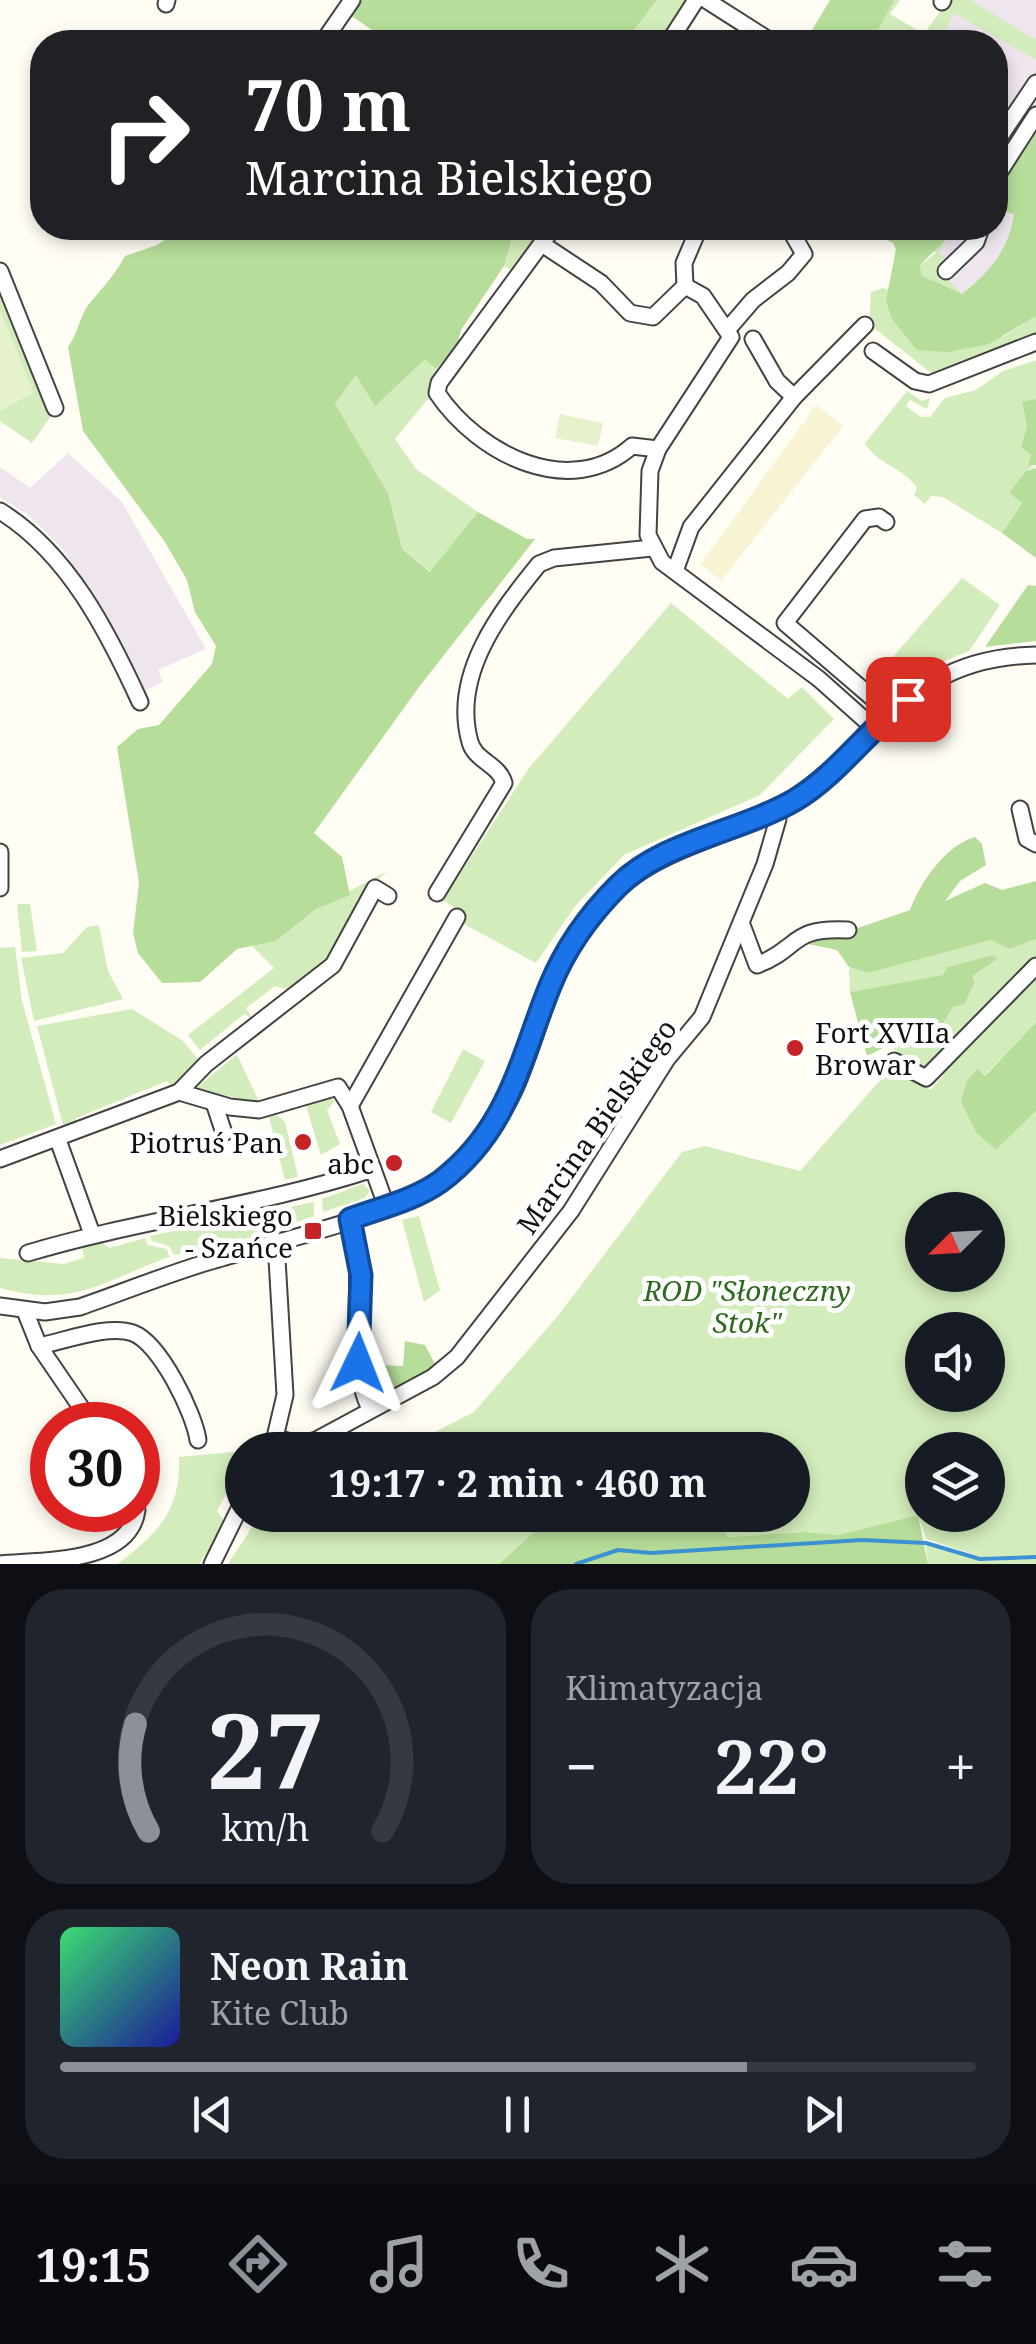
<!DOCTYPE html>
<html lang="pl">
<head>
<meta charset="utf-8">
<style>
  body { margin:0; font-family:"Noto Serif",serif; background:#20242c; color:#f1f3f6; height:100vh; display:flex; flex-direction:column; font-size:38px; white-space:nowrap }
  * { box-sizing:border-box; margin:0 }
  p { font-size:32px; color:#9ea1a6 }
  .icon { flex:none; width:55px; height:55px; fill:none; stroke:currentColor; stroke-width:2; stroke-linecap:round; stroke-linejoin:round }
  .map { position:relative; height:1564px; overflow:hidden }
  .drawer { display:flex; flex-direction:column; gap:25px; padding:25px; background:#0d0f14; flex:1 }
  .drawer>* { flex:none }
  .hud { position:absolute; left:30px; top:30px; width:978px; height:210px; border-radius:40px; box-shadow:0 5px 15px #0003; background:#202124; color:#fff; overflow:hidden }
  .needle { width:65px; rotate:246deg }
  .tools { position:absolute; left:905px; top:1192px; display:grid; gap:20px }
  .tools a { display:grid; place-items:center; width:100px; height:100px; border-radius:50%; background:#171b24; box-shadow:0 5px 15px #0003; font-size:50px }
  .speed { position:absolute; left:30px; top:1402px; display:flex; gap:20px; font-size:50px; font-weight:700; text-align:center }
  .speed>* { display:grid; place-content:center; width:130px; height:130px; border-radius:50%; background:#171b24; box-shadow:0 5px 15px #0003; line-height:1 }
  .speed .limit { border:15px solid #d22; background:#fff; color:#111 }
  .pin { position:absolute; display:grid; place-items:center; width:85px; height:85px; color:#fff; margin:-42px; border-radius:20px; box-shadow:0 5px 15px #0006 }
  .me { position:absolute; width:110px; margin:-55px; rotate:2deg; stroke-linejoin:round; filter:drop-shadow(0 0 8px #0008) }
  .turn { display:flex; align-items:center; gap:35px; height:210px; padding:0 50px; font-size:45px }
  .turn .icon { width:130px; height:130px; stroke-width:2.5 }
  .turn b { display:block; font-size:70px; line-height:85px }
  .big { font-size:75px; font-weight:700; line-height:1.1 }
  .drawer .card { flex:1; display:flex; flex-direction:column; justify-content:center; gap:15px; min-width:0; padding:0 35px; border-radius:40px; background:#20242c }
  .drawer .dial { align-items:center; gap:0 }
  .dial svg { height:260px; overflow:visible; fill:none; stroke:#363941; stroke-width:7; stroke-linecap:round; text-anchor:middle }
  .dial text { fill:#f1f3f6; stroke:none }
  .song { display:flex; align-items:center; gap:30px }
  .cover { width:120px; height:120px; border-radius:15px; background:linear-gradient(135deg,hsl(140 70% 55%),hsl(240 70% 35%)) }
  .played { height:10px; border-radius:5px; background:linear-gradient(90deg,#8c9099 75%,#363941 75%) }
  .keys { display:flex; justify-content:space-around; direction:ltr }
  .heat { display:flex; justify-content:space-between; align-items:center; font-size:55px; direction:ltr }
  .drawer .tiles { flex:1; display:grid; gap:25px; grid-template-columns:1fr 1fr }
  .card:last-child { grid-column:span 2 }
  .trip { position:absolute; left:225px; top:1432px; width:585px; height:100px; border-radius:50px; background:#171b24; box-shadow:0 5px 15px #0003; font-weight:700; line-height:100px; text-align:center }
  .dock { display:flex; height:160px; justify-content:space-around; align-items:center; background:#090b0e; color:#9ea1a6 }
  .dock .icon { width:70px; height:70px }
  .dock .current { color:#8c9099 }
  .dock b { font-size:45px; color:#f1f3f6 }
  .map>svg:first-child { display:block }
  .industrial { fill:#eee5ef }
  .farmland { fill:#f6f4d2 }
  .green { fill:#d3ecbb; fill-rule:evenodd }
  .forest { fill:#b6dd9a }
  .pitch { fill:#e5f2cd }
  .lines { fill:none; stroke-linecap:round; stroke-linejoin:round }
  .stream { stroke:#3c92d1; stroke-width:4 }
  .minor-casing { stroke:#434343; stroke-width:19 }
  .minor { stroke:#fff; stroke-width:15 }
  .route-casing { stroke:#114b97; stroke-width:25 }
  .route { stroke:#1a73e8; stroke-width:18 }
  .poi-dot { fill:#c62327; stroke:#fff; stroke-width:4 }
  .labels { text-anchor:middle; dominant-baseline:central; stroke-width:10; stroke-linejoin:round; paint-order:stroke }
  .poi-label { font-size:28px; fill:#101010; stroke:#fff; text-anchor:end }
  .street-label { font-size:28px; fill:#101010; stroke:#fff }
  .park-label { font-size:28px; font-style:italic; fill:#2c6b1d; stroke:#fff }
</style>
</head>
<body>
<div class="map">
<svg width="1036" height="1564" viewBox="0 0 1036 1564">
  <rect width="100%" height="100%" fill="#fffdf4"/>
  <g class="industrial">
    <polygon points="948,0 1036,0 1036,117 995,166 995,42 919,42"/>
    <polygon points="995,210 1014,213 1010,240 984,277 961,294 940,268 937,252 955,228 973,238 978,228 995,228"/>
    <polygon points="68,453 122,502 206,649 158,670 163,682 142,692 63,549 28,515 0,497 0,467 30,488"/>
  </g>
  <polygon class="farmland" points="816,405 843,426 721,581 701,564"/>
  <g class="green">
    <polygon points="657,0 690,0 663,42 625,42"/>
    <polygon points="893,0 900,0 890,14 924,34 948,0 970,0 1036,40 1036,60 954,13 940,42 871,42"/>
    <polygon points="515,228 539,228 534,243 512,271 504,266"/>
    <polygon points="902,228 955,228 938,252 948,260 940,268 961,294 922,277 920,265 936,253"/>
    <polygon points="0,285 51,416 32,443 0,421 0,411 33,392 0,311"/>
    <polygon points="883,288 889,290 886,301 918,350 1004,336 1036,316 1036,336 935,376 869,324 871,292"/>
    <polygon points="425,358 436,369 428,389 431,395 395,439 416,469 478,512 431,572 402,549 388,493 335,404 357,374"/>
    <path d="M1036 360V399L1022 403 1027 426 1021 447 1031 455 1029 466 1036 468 1029 469 1009 493 1022 503 1002 533 943 497 931 496 925 504 914 495 917 488C904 467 877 465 865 443L907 391 922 401 930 398 927 409 910 400 906 406 921 417H930L945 398 976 390 1003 371Z"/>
    <polygon points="962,578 1000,605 969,651 946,660 888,700 796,624 797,618 798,624 870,683"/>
    <polygon points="671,603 788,699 802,687 834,719 760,795 624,855 576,905 536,963 464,924 467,916 443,900 529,768"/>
    <polygon points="387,871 374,883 330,959 292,991 275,986 246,1008 253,1019 244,1014 200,1050 188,1035 274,968 251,945 276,941 316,909"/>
    <polygon points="17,904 30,904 37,951 22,952"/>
    <polygon points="99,925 108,971 123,999 34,1021 21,958 63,953 87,927"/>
    <polygon points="1036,939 1036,961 923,1070 889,1045 893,1023 905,1021 928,1040 935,1036 953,1007 944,975 850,992 849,967 868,973 991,940 1009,949"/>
    <polygon points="15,947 22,1001 56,1124 0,1145 0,948"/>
    <path d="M1036 973V1022L984 1076 977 1069 996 1150 1036 1111V1555L982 1557 926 1539 918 1515 838 1535 805 1532 727 1537 717 1515H792V1450H400L474 1412 557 1317 682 1152 705 1146 800 1171 891 1068 931 1090 960 1053ZM922 1210H988V1275H922ZM922 1330H988V1395H922ZM922 1450H988V1515H922Z"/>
    <polygon points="132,1009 183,1041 201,1063 172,1087 167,1081 76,1118 76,1125 64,1129 37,1026"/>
    <polygon points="463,1049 485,1061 451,1123 431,1112"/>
    <polygon points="236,1055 238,1057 260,1103 195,1089"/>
    <polygon points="325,1096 335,1101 327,1110 340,1144 321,1155 307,1109 308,1103"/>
    <polygon points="277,1115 285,1122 298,1177 285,1180 269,1117"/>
    <polygon points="363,1184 370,1191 365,1198 323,1212 322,1199"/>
    <polygon points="314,1202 314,1216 241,1241 174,1255 169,1246 152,1241 150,1236"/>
    <polygon points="419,1216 440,1290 424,1302 402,1220"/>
    <path d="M145 1238 148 1245 167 1249 169 1257C104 1280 76 1309 0 1288V1258L64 1264 84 1258 82 1245 98 1239 109 1248Z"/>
    <path d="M242 1451V1487L227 1492 217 1511 226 1524 199 1564H118C159 1532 181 1510 179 1457Z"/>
    <polygon points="260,1515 553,1515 499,1564 228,1564"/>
    <polygon points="926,1545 982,1561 1036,1559 1036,1564 928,1564"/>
  </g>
  <g class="forest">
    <polygon points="359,0 657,0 625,42 389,42 349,14"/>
    <polygon points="830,0 893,0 894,1 871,42 805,42"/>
    <path d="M1036 118V316L989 344 948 352 917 350 892 319 886 301 896 249 893 243 879 236 877 228 936 229 950 235 920 265 922 276 962 294C990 272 1009 249 1014 214L995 210V185Z"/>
    <path d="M183 228H515L504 266 461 330 457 346 436 369 425 359 375 406 356 375 335 404 388 493 402 549 430 572 478 512 527 539H535L419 687 314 833 342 857 350 895 316 909 276 941 237 949 200 982 162 983 138 953 133 933 139 883 117 747 138 729 159 725 212 664 216 646 195 612 187 580 165 542 83 431 68 347C78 334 81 312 90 303 104 286 114 276 125 256L157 245Z"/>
    <polygon points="1036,399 1036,465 1028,466 1031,455 1021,447 1027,426 1022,402"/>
    <polygon points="1036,468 1036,558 1002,533 1022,503 1009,493 1026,471"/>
    <polygon points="1028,585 1036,586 1036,641 985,647"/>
    <path d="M975 837 982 844 986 865 960 881 945 901 985 883 1002 890 1036 881V939L1009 949 991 940 868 973 849 967 837 950 808 944 813 934 855 929 910 910C921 881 946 845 975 837Z"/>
    <polygon points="994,955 997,959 972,976 975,982 964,1004 953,1007 935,1036 928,1040 905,1021 894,1023 889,1045 867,1056 850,992 943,975 948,967"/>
    <polygon points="1036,1022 1036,1111 996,1150 976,1132 961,1101 967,1081 977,1069 985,1076"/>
    <path d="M405 1341 425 1345 437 1368C418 1378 389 1404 369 1393L364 1354 377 1355 378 1365 403 1366Z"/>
    <polygon points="553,1515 717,1515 728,1537 805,1532 838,1535 918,1515 928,1564 499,1564"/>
  </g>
  <g class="pitch">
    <polygon points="0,311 33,392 0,411"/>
    <polygon points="560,414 603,423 598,446 555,438"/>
  </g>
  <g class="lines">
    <polyline class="stream" points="576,1564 618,1550 651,1553 862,1540 926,1543 980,1559 1036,1557"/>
    <defs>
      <g id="minor">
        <polyline points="706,0 772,42"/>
        <polyline points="942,2 943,0"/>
        <polyline points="166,4 167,0"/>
        <polyline points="323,42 352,0"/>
        <polyline points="669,42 696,0"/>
        <polyline points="995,144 1036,83"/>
        <polyline points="995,179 1036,115"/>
        <path d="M553 228 439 383 437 393C478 454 570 501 632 446L658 449"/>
        <polyline points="542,244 601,283 630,313 653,317 685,286 684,263 699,228"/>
        <polyline points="0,271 55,408"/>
        <polyline points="946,271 976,242 981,228"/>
        <polyline points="685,286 703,296 731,337 658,449 650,471 648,535 662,562 819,679 875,729"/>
        <polyline points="728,329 753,300 788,273 804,254 789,228"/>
        <polyline points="873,351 915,381 929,384 1036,342"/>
        <polyline points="794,397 865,325"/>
        <path d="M0 511C68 553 108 632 140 702"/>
        <polyline points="886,522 879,517 865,519 785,623 890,713"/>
        <polyline points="675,571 691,527 794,397 777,381 753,339"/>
        <polyline points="1020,809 1027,839 1036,844"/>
        <polyline points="0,852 0,888"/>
        <path d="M437 893 504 783C499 764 475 761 470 742 451 675 500 612 539 564L554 558 652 548"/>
        <path d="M742 925 757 965C801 948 789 927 848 930"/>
        <polyline points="894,1061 926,1078 1036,966"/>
        <polyline points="179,1092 206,1064 333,965 375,888 388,896"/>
        <polyline points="214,1103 224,1133"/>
        <polyline points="350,1106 457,917"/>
        <polyline points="58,1140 92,1234"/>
        <polyline points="0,1159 179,1092 230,1107 259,1110 338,1087 350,1106 386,1205"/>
        <path d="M350 1219C369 1281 343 1355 370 1409"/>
        <path d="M28 1253C142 1219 261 1206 373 1169"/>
        <path d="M0 1306 45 1312 80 1307C123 1292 165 1275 208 1262 266 1244 401 1214 443 1179 473 1154 502 1119 517 1084 540 1029 550 974 585 924 640 846 722 845 797 799 890 741 903 658 1036 655"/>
        <polyline points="25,1311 39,1346 93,1425"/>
        <path d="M39 1346C65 1341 108 1324 133 1333 160 1343 194 1413 198 1440"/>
        <polyline points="278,1438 299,1445 316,1440 433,1377 457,1357 571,1211 667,1059 702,1017 765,864 778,819 774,811"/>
        <polyline points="272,1450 285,1395 276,1242"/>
        <path d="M0 1564C42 1560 130 1564 137 1510"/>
        <polyline points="212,1564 242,1503"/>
      </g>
    </defs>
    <use href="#minor" class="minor-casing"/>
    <use href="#minor" class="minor"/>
  </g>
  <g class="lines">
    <defs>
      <path id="route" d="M358 1363 361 1275 350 1219C380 1208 415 1200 441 1181 509 1129 520 1060 550 986 565 949 590 914 618 886 663 841 740 832 795 800 838 774 868 730 908 699"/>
    </defs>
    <use href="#route" class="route-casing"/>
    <use href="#route" class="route"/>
  </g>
  <g class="poi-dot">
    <circle cx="795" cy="1048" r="10"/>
    <circle cx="303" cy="1142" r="10"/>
    <circle cx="394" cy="1163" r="10"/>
    <rect x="303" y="1221" width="20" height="20" rx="5"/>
  </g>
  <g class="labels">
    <g class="poi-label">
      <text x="815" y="1032" text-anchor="start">Fort XVIIa<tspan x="815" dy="32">Browar</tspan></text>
      <text x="283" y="1142">Piotruś Pan</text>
      <text x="374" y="1163">abc</text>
      <text x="293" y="1215">Bielskiego<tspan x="293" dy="32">- Szańce</tspan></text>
    </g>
    <g class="street-label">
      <text transform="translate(596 1126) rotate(-55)">Marcina Bielskiego</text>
    </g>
    <g class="park-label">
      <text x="747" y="1290">ROD "Słoneczny<tspan x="747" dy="32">Stok"</tspan></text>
    </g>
  </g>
</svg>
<div class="tools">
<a><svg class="needle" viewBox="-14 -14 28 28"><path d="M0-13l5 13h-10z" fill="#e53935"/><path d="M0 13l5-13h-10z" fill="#9ea1a6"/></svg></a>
<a><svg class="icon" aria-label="sound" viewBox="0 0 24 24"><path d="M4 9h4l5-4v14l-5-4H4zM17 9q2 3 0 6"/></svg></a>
<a><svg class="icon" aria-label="layers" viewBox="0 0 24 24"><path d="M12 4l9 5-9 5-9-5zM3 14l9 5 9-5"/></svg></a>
</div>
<div class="speed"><div class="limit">30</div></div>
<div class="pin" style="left:908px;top:699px;background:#d93025"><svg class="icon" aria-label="arrive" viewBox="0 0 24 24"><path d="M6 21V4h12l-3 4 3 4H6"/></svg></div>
<svg class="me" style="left:358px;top:1363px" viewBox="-20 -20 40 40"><path d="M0-17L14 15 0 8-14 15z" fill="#1a73e8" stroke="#fff" stroke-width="4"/></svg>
<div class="trip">19:17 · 2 min · 460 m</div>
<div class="hud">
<div class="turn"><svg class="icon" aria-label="right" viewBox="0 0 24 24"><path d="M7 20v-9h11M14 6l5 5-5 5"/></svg><div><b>70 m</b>Marcina Bielskiego</div></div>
</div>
</div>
<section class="drawer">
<div class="tiles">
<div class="card dial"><svg viewBox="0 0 100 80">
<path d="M14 69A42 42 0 1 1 86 69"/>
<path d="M14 69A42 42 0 0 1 10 36" stroke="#8c9099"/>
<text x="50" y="56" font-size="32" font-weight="700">27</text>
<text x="50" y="72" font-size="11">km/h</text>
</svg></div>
<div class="card"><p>Klimatyzacja</p>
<div class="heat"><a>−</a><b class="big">22°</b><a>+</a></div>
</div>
<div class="card">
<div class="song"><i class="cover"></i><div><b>Neon Rain</b><p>Kite Club</p></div></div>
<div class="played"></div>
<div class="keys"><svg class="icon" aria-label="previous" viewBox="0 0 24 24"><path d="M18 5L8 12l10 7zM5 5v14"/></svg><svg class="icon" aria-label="pause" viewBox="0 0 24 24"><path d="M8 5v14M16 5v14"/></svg><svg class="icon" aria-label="next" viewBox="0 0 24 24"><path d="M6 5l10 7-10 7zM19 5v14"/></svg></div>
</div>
</div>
</section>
<nav class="dock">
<b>19:15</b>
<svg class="icon current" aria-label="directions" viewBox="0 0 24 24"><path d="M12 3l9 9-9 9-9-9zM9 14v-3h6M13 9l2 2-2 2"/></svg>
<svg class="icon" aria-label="music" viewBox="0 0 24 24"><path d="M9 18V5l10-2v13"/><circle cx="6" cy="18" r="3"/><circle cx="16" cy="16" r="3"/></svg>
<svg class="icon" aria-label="phone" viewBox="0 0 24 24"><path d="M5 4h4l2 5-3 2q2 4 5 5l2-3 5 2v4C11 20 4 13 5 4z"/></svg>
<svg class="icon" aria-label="climate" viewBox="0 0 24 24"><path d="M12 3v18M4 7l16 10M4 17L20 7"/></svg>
<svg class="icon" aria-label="car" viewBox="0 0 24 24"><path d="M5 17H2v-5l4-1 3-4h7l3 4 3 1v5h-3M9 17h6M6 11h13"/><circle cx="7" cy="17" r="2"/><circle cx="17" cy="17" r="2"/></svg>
<svg class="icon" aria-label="filters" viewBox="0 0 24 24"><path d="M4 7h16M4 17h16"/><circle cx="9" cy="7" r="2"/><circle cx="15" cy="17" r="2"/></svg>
</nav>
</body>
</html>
